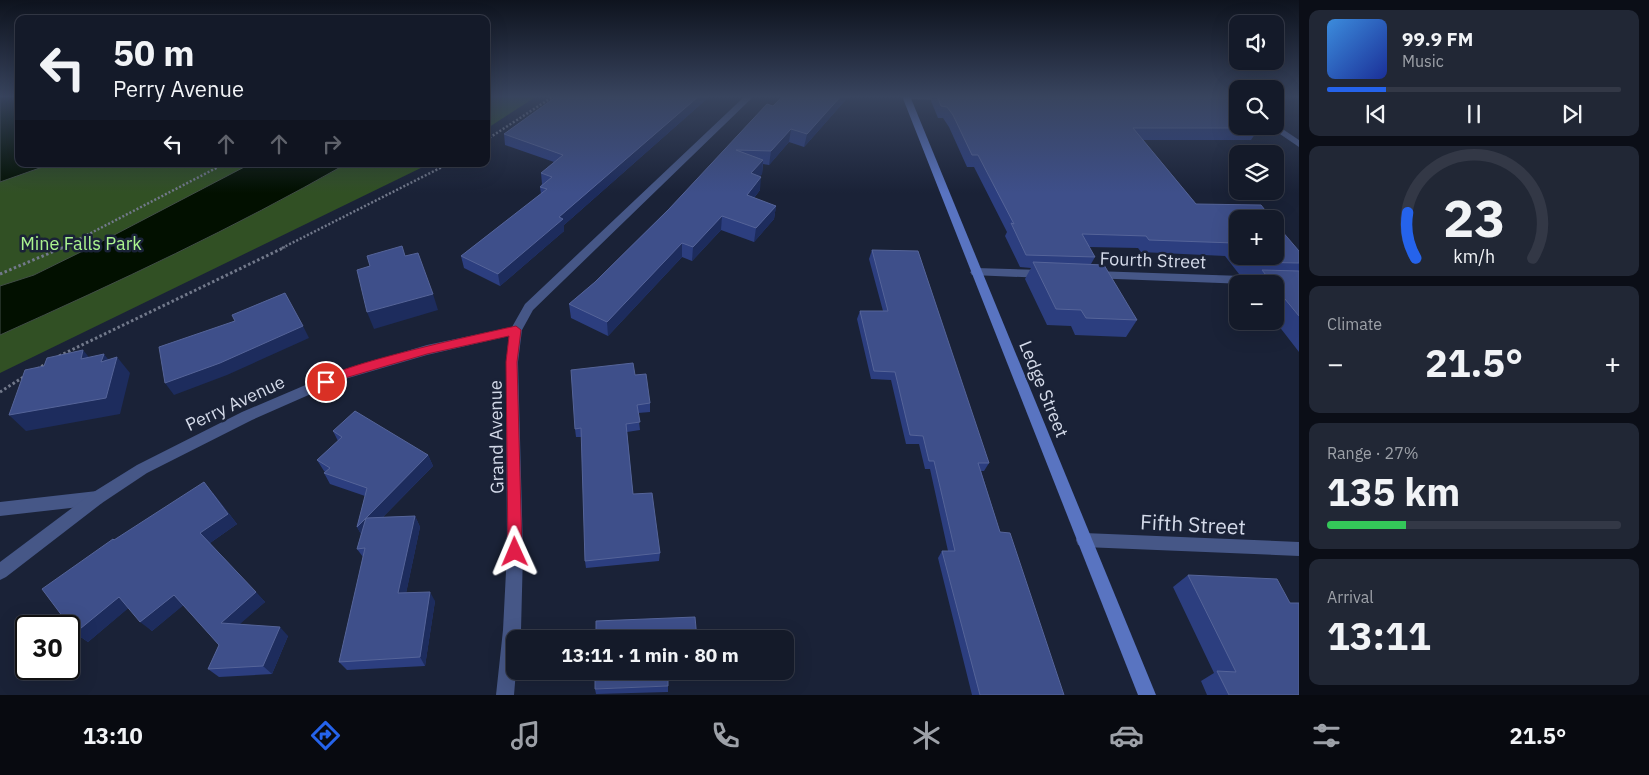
<!DOCTYPE html>
<html lang="en">
<head>
<meta charset="utf-8">
<style>
  body { margin:0; font-family:"IBM Plex Sans",sans-serif; background:#212735; color:#f1f3f6; height:100vh; display:flex; flex-direction:column; font-size:19px; white-space:nowrap }
  * { box-sizing:border-box; margin:0 }
  p { font-size:16px; color:#9da1a8 }
  .icon { flex:none; width:28px; height:28px; fill:none; stroke:currentColor; stroke-width:2; stroke-linecap:round; stroke-linejoin:round }
  .map { position:relative; flex:1; overflow:hidden }
  .sheet { display:flex; flex-direction:column; gap:10px; padding:10px; background:#0b0e17; width:350px }
  .sheet>* { flex:none }
  .banner { position:absolute; left:15px; top:15px; width:475px; height:152px; border-radius:10px; box-shadow:0 5px 20px #0002,0 0 0 1px #333846; background:#141a29; color:#f1f3f6; overflow:hidden }
  .fabs { position:absolute; left:1229px; top:15px; display:grid; gap:10px }
  .fabs a { display:grid; place-items:center; width:55px; height:55px; border-radius:10px; background:#141a29; box-shadow:0 5px 20px #0002,0 0 0 1px #333846; font-size:25px }
  .speed { position:absolute; left:15px; top:615px; display:flex; gap:10px; font-size:25px; font-weight:700; text-align:center }
  .speed>* { display:grid; place-content:center; width:65px; height:65px; border-radius:50%; background:#141a29; box-shadow:0 5px 20px #0002,0 0 0 1px #333846; line-height:1 }
  .speed .limit { border:2px solid #111; border-radius:8px; background:#fff; color:#111 }
  .pin { position:absolute; display:grid; place-items:center; width:42px; height:42px; color:#fff; margin:-21px; border:2px solid #fff; border-radius:50%; box-shadow:0 1px 5px #0007 }
  .me { position:absolute; width:55px; margin:-28px; rotate:359deg; stroke-linejoin:round; filter:drop-shadow(0 0 4px #0008) }
  .turn { display:flex; align-items:center; gap:18px; height:105px; padding:0 15px; font-size:22px }
  .turn .icon { width:65px; height:65px; stroke-width:2.5 }
  .turn b { display:block; font-size:35px; line-height:42px }
  .lanes { display:flex; align-items:center; height:48px; padding:0 15px; background:#0003; justify-content:center; gap:25px; direction:ltr }
  .lanes .off { opacity:.35 }
  .big { font-size:38px; font-weight:800; line-height:1.1 }
  .sheet .widget { flex:1; display:flex; flex-direction:column; justify-content:center; gap:8px; min-width:0; padding:0 18px; border-radius:10px; background:#212735 }
  .sheet .dial { align-items:center; gap:0 }
  .dial svg { height:130px; overflow:visible; fill:none; stroke:#333846; stroke-width:7; stroke-linecap:round; text-anchor:middle }
  .dial text { fill:#f1f3f6; stroke:none }
  .song { display:flex; align-items:center; gap:15px }
  .cover { width:60px; height:60px; border-radius:8px; background:linear-gradient(135deg,hsl(210 70% 55%),hsl(230 70% 35%)) }
  .played { height:5px; border-radius:2px; background:linear-gradient(90deg,#2563eb 20%,#333846 20%) }
  .keys { display:flex; justify-content:space-around; direction:ltr }
  .heat { display:flex; justify-content:space-between; align-items:center; font-size:28px; direction:ltr }
  .charge { height:8px; border-radius:4px; background:linear-gradient(90deg,#34c759 27%,#333846 0) }
  .trip { position:absolute; left:506px; top:630px; width:288px; height:50px; border-radius:10px; background:#141a29; box-shadow:0 5px 20px #0002,0 0 0 1px #333846; font-weight:800; line-height:50px; text-align:center }
  .tab-bar { display:flex; height:80px; justify-content:space-around; align-items:center; background:#080a10; color:#9da1a8 }
  .tab-bar .icon { width:35px; height:35px }
  .tab-bar .active { color:#2563eb }
  .tab-bar b { font-size:22px; color:#f1f3f6 }
  main { display:flex; flex:1; min-height:0 }
  .map>svg:first-child { display:block }
  .green { fill:#315024 }
  .water { fill:#021000; stroke:#414d46 }
  .lines { fill:none; stroke-linecap:round; stroke-linejoin:round }
  .path-far1 { stroke:#72798b; stroke-width:2.5; stroke-dasharray:2 2; stroke-linecap:butt }
  .path { stroke:#72798b; stroke-width:3; stroke-dasharray:2.5 2.5; stroke-linecap:butt }
  .lane { fill:#465787; fill-rule:evenodd }
  .street { fill:#465787; fill-rule:evenodd }
  .secondary { fill:#5974c1; fill-rule:evenodd }
  .wall { fill:#2c3e7f }
  .shaded-wall { fill:#1d2c5d }
  .building { fill:#3e4f8a; stroke:#556499 }
  .route { fill:#e11d48; stroke:#92132f }
  .labels { text-anchor:middle; dominant-baseline:central; stroke-width:5; stroke-linejoin:round; paint-order:stroke }
  .park-label { font-size:18px; fill:#abf48f; stroke:#1a2237 }
  .street-label { font-size:18px; fill:#d4dae9; stroke:#1a2237 }
  .near-street-label { font-size:21px; fill:#d4dae9; stroke:#1a2237 }
</style>
</head>
<body>
<main>
<div class="map">
<svg width="1299" height="695" viewBox="0 0 1299 695">
  <rect width="100%" height="100%" fill="#1a2237"/>
  <g class="green">
    <polygon points="0,96 19,96 19,164 429,164 0,373"/>
    <polygon points="486,96 537,96 486,129"/>
  </g>
  <g class="water">
    <polygon points="0,96 19,96 19,164 51,164 0,182"/>
    <path d="M250 164H346C234 228 118 282 0 335V286L34 275 93 246Z"/>
  </g>
  <g class="lines">
    <g class="path-far1">
      <polyline points="486,140 554,96"/>
      <polyline points="62,248 224,164"/>
      <polyline points="282,248 448,164"/>
    </g>
    <g class="path">
      <polyline points="0,274 64,247"/>
      <polyline points="59,356 285,247"/>
      <polyline points="37,369 49,362"/>
      <polyline points="0,392 25,376"/>
    </g>
    <polygon class="lane" points="97,491 102,493 104,498 102,503 97,505 0,516 0,502"/>
    <g class="street">
      <polygon points="745,96 754,96 533,310 522,330 518,362 523,552 521,630 520,639 515,639 516,671 514,695 496,695 503,630 507,552 506,362 509,336 427,355 345,379 252,420 147,473 102,503 6,577 0,580 0,562 92,493 137,465 242,412 336,372 427,345 512,327 525,304"/>
      <polygon points="902,96 952,96 953,97 949,100 906,99"/>
      <polygon points="1214,97 1238,98 1238,104 1211,102 1210,100"/>
      <polygon points="1275,124 1299,140 1299,147 1271,128 1270,126 1275,126"/>
      <polygon points="976,268 1044,270 1050,274 1044,278 972,275 970,272"/>
      <polygon points="1094,271 1299,278 1299,286 1090,278 1088,275 1090,272"/>
      <polygon points="1084,533 1299,542 1299,556 1084,547 1078,545 1076,540 1078,535"/>
    </g>
    <polygon class="secondary" points="902,96 910,96 1156,695 1138,695"/>
  </g>
  <g class="wall">
    <polygon points="557,96 710,96 564,225 564,231 500,286 464,268 461,256 541,194 540,187 542,184 541,173 554,162 505,145 504,134"/>
    <polygon points="783,96 849,96 804,147 789,142 769,165 763,164 762,174 759,176 760,190 754,198 776,206 774,219 754,242 721,230 692,261 682,257 608,336 571,318 569,304 595,282"/>
    <polygon points="932,96 1225,96 1259,128 1251,140 1143,140 1196,204 1238,219 1238,256 1275,256 1299,251 1299,352 1275,321 1275,284 1250,284 1257,275 1239,274 1225,256 1141,252 1138,248 1089,247 1095,257 1091,264 1137,320 1126,337 1075,335 1071,326 1047,325 1025,279 1031,268 1020,267 1005,236 1007,232 974,167 967,167 949,127 943,118 938,118 931,101"/>
    <polygon points="872,250 989,463 984,471 981,471 1000,532 1064,695 972,695 938,558 942,551 948,551 930,469 925,469 919,444 906,444 891,380 871,379 857,319 860,311 883,311 869,259"/>
    <polygon points="635,375 650,403 650,412 638,413 640,430 627,432 633,494 660,553 659,561 586,568 585,561 582,437 576,437 575,429"/>
    <polygon points="333,431 428,455 433,466 383,517 415,516 420,527 406,593 435,601 425,666 347,670 339,662 363,557 357,549 361,534 357,527 365,496 330,484 324,473 325,472 324,471 317,460 338,441"/>
    <polygon points="213,493 237,524 210,543 265,602 239,624 288,636 272,674 219,677 208,669 219,645 183,605 152,631 128,608 88,642 75,633 114,540"/>
    <polygon points="1188,575 1299,695 1207,695 1201,681 1214,673 1173,587"/>
    <polygon points="668,686 668,692 596,694 595,689"/>
  </g>
  <g class="shaded-wall">
    <polygon points="699,96 710,96 564,225 564,231 500,286 498,274 559,217"/>
    <polygon points="841,96 849,96 804,147 807,134"/>
    <polygon points="791,129 789,142 769,165 771,151"/>
    <polygon points="763,160 762,174 750,187 751,173"/>
    <polygon points="761,177 760,190 745,209 747,195"/>
    <polygon points="776,206 774,219 754,242 756,228"/>
    <polygon points="722,216 721,230 692,261 693,247"/>
    <polygon points="682,243 682,257 608,336 607,322"/>
    <polygon points="433,294 438,310 374,329 367,312"/>
    <polygon points="303,326 309,338 227,375 174,395 165,383"/>
    <polygon points="83,350 97,367 81,359"/>
    <polygon points="104,354 114,367 117,357 130,373 120,414 26,431 9,415 101,362"/>
    <polygon points="428,455 433,466 372,528 366,518"/>
    <polygon points="204,482 237,524 210,543 200,533"/>
    <polygon points="415,516 420,527 404,603 398,593"/>
    <polygon points="366,518 363,538 357,527"/>
    <polygon points="256,592 265,602 231,632 221,623"/>
    <polygon points="430,592 435,601 425,666 420,657"/>
    <polygon points="174,595 185,604 152,631 140,622"/>
    <polygon points="119,597 131,606 88,642 75,633"/>
    <polygon points="280,627 288,636 272,674 263,666"/>
  </g>
  <g class="building">
    <polygon points="557,96 699,96 559,217 563,219 498,274 461,256 547,189 540,187 552,177 541,173 563,155 504,134"/>
    <polygon points="783,96 841,96 807,134 791,129 771,151 736,150 763,160 751,173 761,177 747,195 776,206 756,228 722,216 693,247 682,243 607,322 569,304 595,282 669,209 767,104 773,106"/>
    <polygon points="937,96 1225,96 1238,108 1238,126 1257,126 1259,128 1133,128 1196,204 1261,205 1272,219 1238,219 1238,247 1234,243 1149,240 1146,236 1082,234 1095,257 1026,255 1011,223 1014,224 978,155 972,155 953,115 947,107 941,106"/>
    <polygon points="1275,223 1299,251 1299,263 1249,262 1245,256 1275,256"/>
    <polygon points="402,246 405,256 418,253 433,294 367,312 357,270 370,266 367,256"/>
    <polygon points="872,250 918,251 989,463 978,463 1000,532 1010,533 1064,695 980,695 942,551 955,551 934,461 929,461 923,436 910,435 895,372 874,371 860,311 888,311"/>
    <polygon points="1033,262 1104,265 1137,320 1086,318 1081,310 1056,309"/>
    <polygon points="1262,270 1299,271 1299,316 1275,287 1275,284 1273,284"/>
    <polygon points="285,293 303,326 220,363 165,383 159,347 235,321 232,315"/>
    <polygon points="83,350 81,359 104,354 101,362 117,357 106,398 9,415 25,370 44,366 47,358"/>
    <polygon points="633,363 635,375 646,374 650,403 637,405 640,422 626,424 633,494 652,493 660,553 585,561 581,428 575,429 571,370"/>
    <polygon points="355,411 428,455 366,518 415,516 398,593 430,592 420,657 339,662 365,548 357,549 366,518 357,527 367,488 324,473 330,468 317,460 342,437 333,431"/>
    <polygon points="204,482 228,514 200,533 256,592 221,623 280,627 263,666 208,669 219,645 174,595 140,622 119,597 75,633 42,589 113,539 114,540"/>
    <polygon points="1188,575 1277,579 1290,603 1299,603 1299,695 1229,695 1217,671 1236,672"/>
    <polygon points="695,617 697,639 596,639 596,621"/>
    <polygon points="595,671 668,671 668,686 595,689"/>
  </g>
  <linearGradient id="sky" x2="0" y2="1"><stop stop-color="#0e131e"/><stop offset="0.5" stop-color="#38445e"/><stop offset="1" stop-color="#38445e" stop-opacity="0"/></linearGradient>
  <rect width="1299" height="193" fill="url(#sky)"/>
  <path class="route" d="M516 326 521 330 517 362 522 552 520 556 515 558 510 556 508 552 506 362 509 336 427 354 345 378 326 386 320 382C329 366 489 332 516 326Z"/>
  <g class="labels">
    <g class="park-label">
      <text x="81" y="243">Mine Falls Park</text>
    </g>
    <g class="street-label">
      <text transform="translate(1153 260) rotate(2)">Fourth Street</text>
      <text transform="translate(1044 389) rotate(68)">Ledge Street</text>
      <text transform="translate(235 403) rotate(-25)">Perry Avenue</text>
      <text transform="translate(496 437) rotate(-91)">Grand Avenue</text>
    </g>
    <g class="near-street-label">
      <text transform="translate(1193 524) rotate(3)">Fifth Street</text>
    </g>
  </g>
</svg>
<div class="fabs">
<a><svg class="icon" aria-label="sound" viewBox="0 0 24 24"><path d="M4 9h4l5-4v14l-5-4H4zM17 9q2 3 0 6"/></svg></a>
<a><svg class="icon" aria-label="search" viewBox="0 0 24 24"><circle cx="10" cy="10" r="6"/><path d="M15 15l6 6"/></svg></a>
<a><svg class="icon" aria-label="layers" viewBox="0 0 24 24"><path d="M12 4l9 5-9 5-9-5zM3 14l9 5 9-5"/></svg></a>
<a>+</a>
<a>−</a>
</div>
<div class="speed"><div class="limit">30</div></div>
<div class="pin" style="left:326px;top:382px;background:#d93025"><svg class="icon" aria-label="arrive" viewBox="0 0 24 24"><path d="M6 21V4h12l-3 4 3 4H6"/></svg></div>
<svg class="me" style="left:515px;top:552px" viewBox="-20 -20 40 40"><path d="M0-17L14 15 0 8-14 15z" fill="#e11d48" stroke="#fff" stroke-width="4"/></svg>
<div class="trip">13:11 · 1 min · 80 m</div>
<div class="banner">
<div class="turn"><svg class="icon" aria-label="left" viewBox="0 0 24 24"><path d="M17 20v-9H6M10 6l-5 5 5 5"/></svg><div><b>50 m</b>Perry Avenue</div></div>
<div class="lanes"><svg class="icon" aria-label="left" viewBox="0 0 24 24"><path d="M17 20v-9H6M10 6l-5 5 5 5"/></svg><svg class="icon off" aria-label="ahead" viewBox="0 0 24 24"><path d="M12 20V5M6 11l6-6 6 6"/></svg><svg class="icon off" aria-label="ahead" viewBox="0 0 24 24"><path d="M12 20V5M6 11l6-6 6 6"/></svg><svg class="icon off" aria-label="right" viewBox="0 0 24 24"><path d="M7 20v-9h11M14 6l5 5-5 5"/></svg></div>
</div>
</div>
<section class="sheet">
<div class="widget">
<div class="song"><i class="cover"></i><div><b>99.9 FM</b><p>Music</p></div></div>
<div class="played"></div>
<div class="keys"><svg class="icon" aria-label="previous" viewBox="0 0 24 24"><path d="M18 5L8 12l10 7zM5 5v14"/></svg><svg class="icon" aria-label="pause" viewBox="0 0 24 24"><path d="M8 5v14M16 5v14"/></svg><svg class="icon" aria-label="next" viewBox="0 0 24 24"><path d="M6 5l10 7-10 7zM19 5v14"/></svg></div>
</div>
<div class="widget dial"><svg viewBox="0 0 100 80">
<path d="M14 69A42 42 0 1 1 86 69"/>
<path d="M14 69A42 42 0 0 1 9 41" stroke="#2563eb"/>
<text x="50" y="56" font-size="32" font-weight="700">23</text>
<text x="50" y="72" font-size="11">km/h</text>
</svg></div>
<div class="widget"><p>Climate</p>
<div class="heat"><a>−</a><b class="big">21.5°</b><a>+</a></div>
</div>
<div class="widget"><p>Range · 27%</p><b class="big">135 km</b><div class="charge"></div></div>
<div class="widget"><p>Arrival</p><b class="big">13:11</b></div>
</section>
</main>
<nav class="tab-bar">
<b>13:10</b>
<svg class="icon active" aria-label="directions" viewBox="0 0 24 24"><path d="M12 3l9 9-9 9-9-9zM9 14v-3h6M13 9l2 2-2 2"/></svg>
<svg class="icon" aria-label="music" viewBox="0 0 24 24"><path d="M9 18V5l10-2v13"/><circle cx="6" cy="18" r="3"/><circle cx="16" cy="16" r="3"/></svg>
<svg class="icon" aria-label="phone" viewBox="0 0 24 24"><path d="M5 4h4l2 5-3 2q2 4 5 5l2-3 5 2v4C11 20 4 13 5 4z"/></svg>
<svg class="icon" aria-label="climate" viewBox="0 0 24 24"><path d="M12 3v18M4 7l16 10M4 17L20 7"/></svg>
<svg class="icon" aria-label="car" viewBox="0 0 24 24"><path d="M5 17H2v-5l4-1 3-4h7l3 4 3 1v5h-3M9 17h6M6 11h13"/><circle cx="7" cy="17" r="2"/><circle cx="17" cy="17" r="2"/></svg>
<svg class="icon" aria-label="filters" viewBox="0 0 24 24"><path d="M4 7h16M4 17h16"/><circle cx="9" cy="7" r="2"/><circle cx="15" cy="17" r="2"/></svg>
<b>21.5°</b>
</nav>
</body>
</html>
